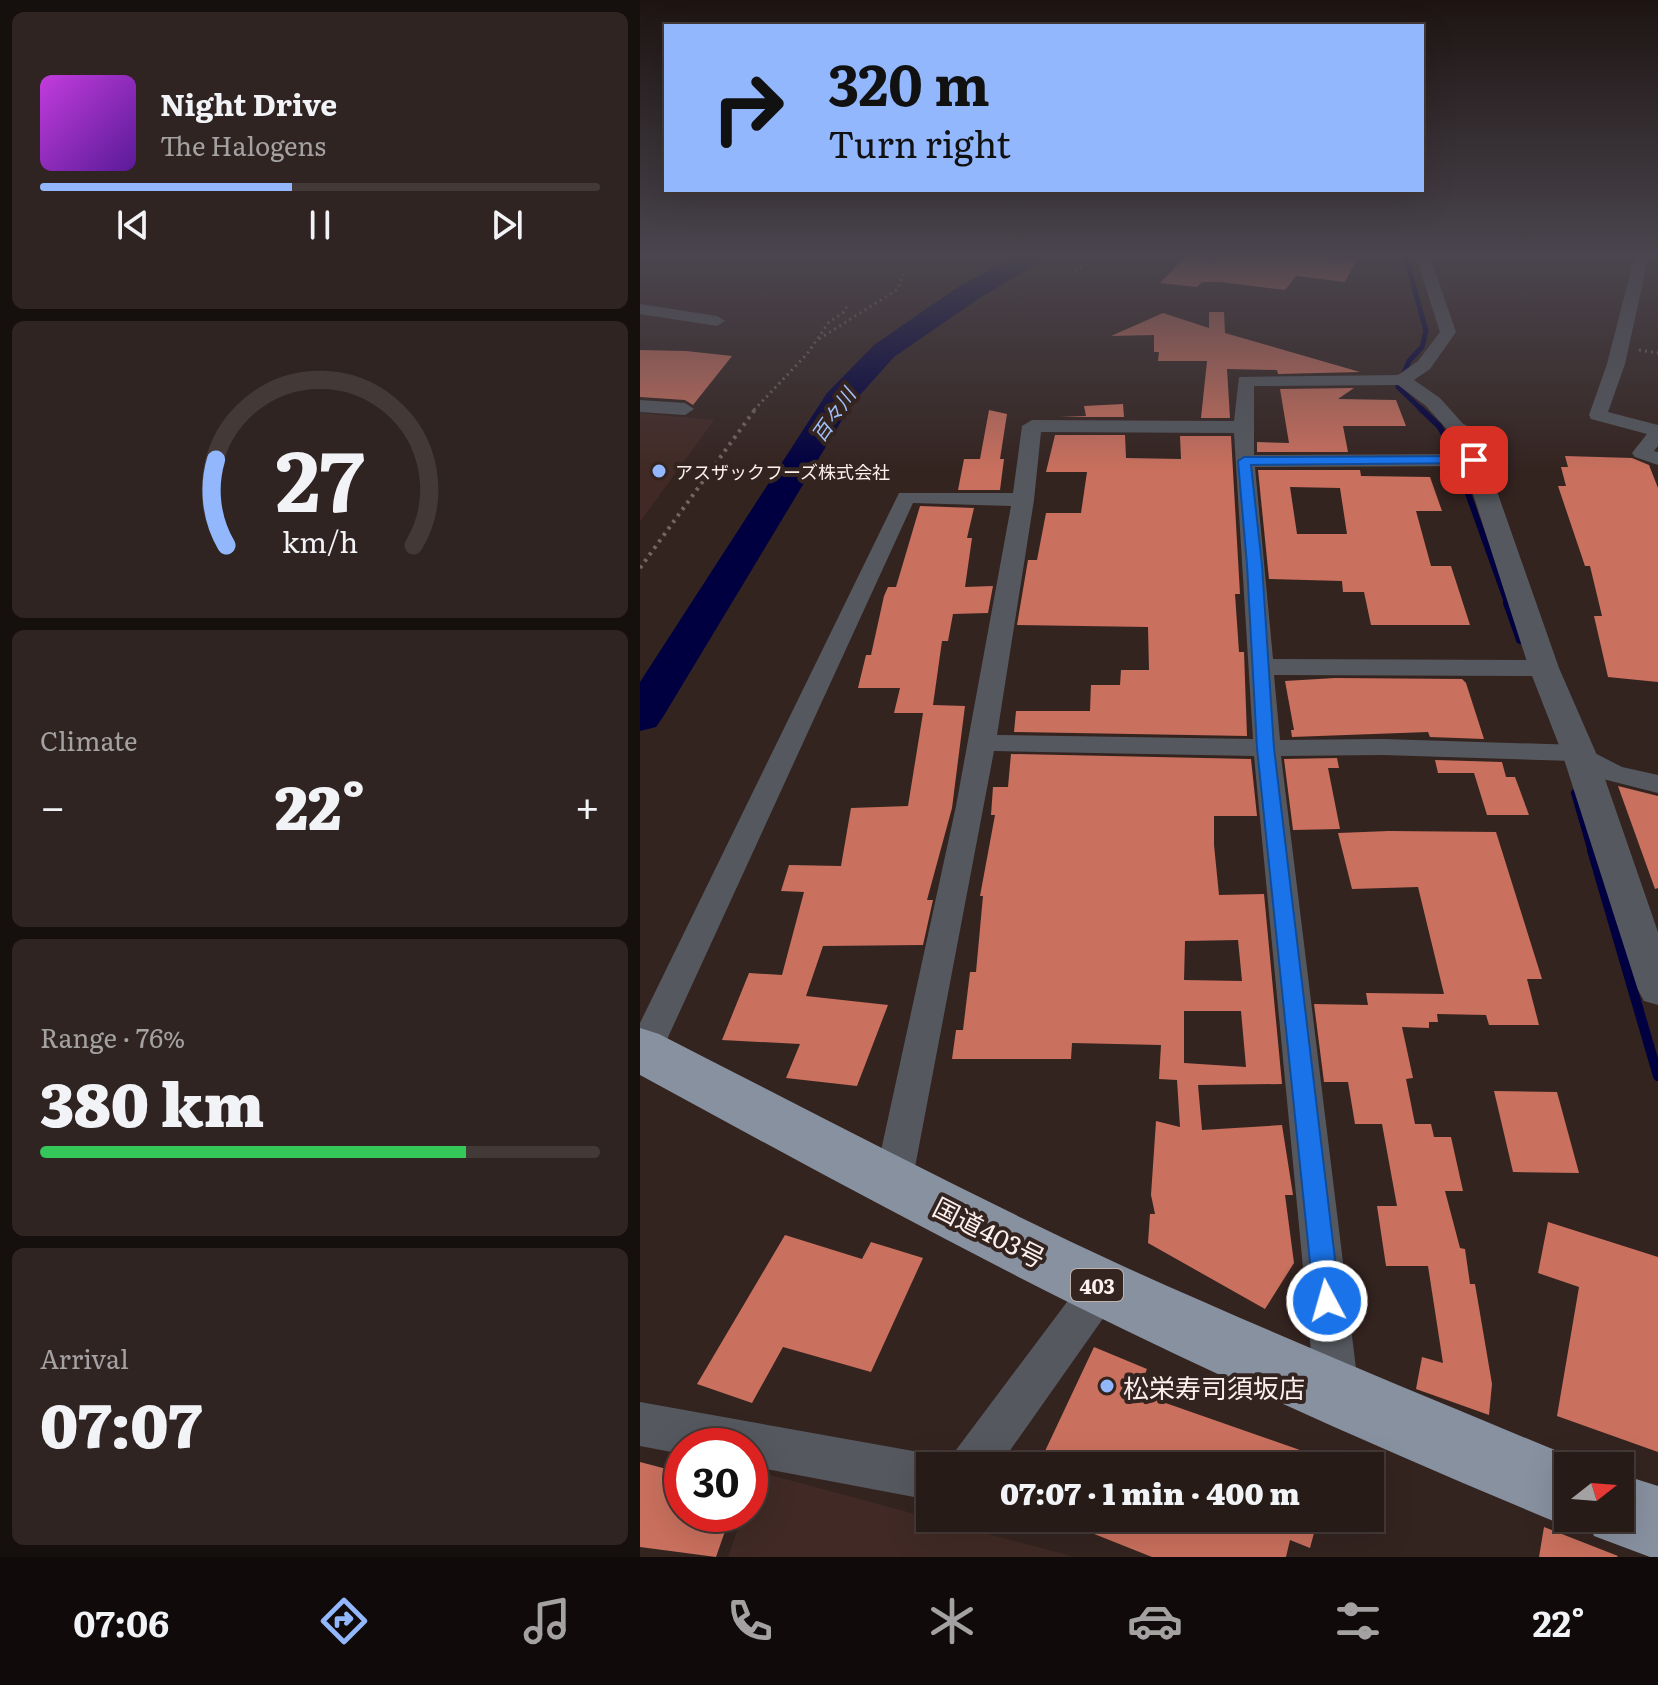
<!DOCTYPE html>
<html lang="en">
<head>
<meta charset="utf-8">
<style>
  body { margin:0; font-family:Literata,"Noto Sans JP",serif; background:#2f2421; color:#f1f3f6; height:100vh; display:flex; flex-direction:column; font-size:30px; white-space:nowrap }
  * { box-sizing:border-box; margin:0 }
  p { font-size:26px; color:#a4a1a2 }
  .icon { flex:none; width:44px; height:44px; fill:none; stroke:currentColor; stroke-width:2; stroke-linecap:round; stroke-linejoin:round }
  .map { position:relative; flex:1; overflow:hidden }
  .panel { display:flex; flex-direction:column; gap:12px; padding:12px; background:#150f0d; width:640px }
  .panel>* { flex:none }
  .banner { position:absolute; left:24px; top:24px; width:760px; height:168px; border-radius:0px; box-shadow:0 8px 32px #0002,0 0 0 2px #433937; background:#92b7fd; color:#111; overflow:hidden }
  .needle { width:52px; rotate:73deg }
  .fabs { position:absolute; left:914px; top:1452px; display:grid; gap:16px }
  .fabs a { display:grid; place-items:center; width:80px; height:80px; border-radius:0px; background:#271b18; box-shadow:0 8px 32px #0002,0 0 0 2px #433937; font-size:40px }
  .speed { position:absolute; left:24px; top:1428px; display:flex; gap:16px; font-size:40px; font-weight:700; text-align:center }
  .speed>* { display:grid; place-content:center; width:104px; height:104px; border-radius:50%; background:#271b18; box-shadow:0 8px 32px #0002,0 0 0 2px #433937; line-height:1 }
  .speed .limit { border:12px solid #d22; background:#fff; color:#111 }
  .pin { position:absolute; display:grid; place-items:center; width:68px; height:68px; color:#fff; margin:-34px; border-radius:16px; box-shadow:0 4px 12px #0006 }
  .me { position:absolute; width:88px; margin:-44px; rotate:354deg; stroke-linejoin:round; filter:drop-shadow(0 0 6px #0008) }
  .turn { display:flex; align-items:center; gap:28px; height:168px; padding:0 32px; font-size:36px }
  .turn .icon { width:104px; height:104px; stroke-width:2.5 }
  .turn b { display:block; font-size:56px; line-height:68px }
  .big { font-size:60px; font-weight:800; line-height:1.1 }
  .panel .widget { flex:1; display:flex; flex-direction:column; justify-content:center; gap:12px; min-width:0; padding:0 28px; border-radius:12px; background:#2f2421 }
  .panel .dial { align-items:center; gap:0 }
  .dial svg { height:208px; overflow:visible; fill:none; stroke:#433937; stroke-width:7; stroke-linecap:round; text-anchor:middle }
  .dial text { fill:#f1f3f6; stroke:none }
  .song { display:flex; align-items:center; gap:24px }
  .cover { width:96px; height:96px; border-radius:12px; background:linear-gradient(135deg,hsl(290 70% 55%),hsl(270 70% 35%)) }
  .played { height:8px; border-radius:4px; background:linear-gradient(90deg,#92b7fd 45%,#433937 45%) }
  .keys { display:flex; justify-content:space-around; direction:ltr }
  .heat { display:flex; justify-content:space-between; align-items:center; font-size:44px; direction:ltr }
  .charge { height:12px; border-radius:6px; background:linear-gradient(90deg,#34c759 76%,#433937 0) }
  .trip { position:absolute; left:276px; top:1452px; width:468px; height:80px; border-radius:0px; background:#271b18; box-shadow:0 8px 32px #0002,0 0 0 2px #433937; font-weight:800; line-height:80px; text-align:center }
  .tabs { display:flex; height:128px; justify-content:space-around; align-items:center; background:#100b0a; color:#a4a1a2 }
  .tabs .icon { width:56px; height:56px }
  .tabs .on { color:#92b7fd }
  .tabs b { font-size:36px; color:#f1f3f6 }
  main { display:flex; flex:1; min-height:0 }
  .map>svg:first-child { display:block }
  .built { fill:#412a25 }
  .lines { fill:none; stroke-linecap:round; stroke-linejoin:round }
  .stream-far3 { stroke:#000040; stroke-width:5 }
  .stream-far2 { stroke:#000040; stroke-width:6 }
  .stream-far1 { stroke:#000040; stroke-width:8 }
  .stream { stroke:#000040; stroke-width:10 }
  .river { fill:#000040; fill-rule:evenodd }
  .building { fill:#ca705e; fill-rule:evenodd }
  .path-far1 { stroke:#736561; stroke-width:3; stroke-dasharray:2 4; stroke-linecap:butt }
  .path { stroke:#736561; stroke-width:4; stroke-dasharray:3 5; stroke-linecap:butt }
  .minor { fill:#55595f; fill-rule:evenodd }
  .tertiary { fill:#55595f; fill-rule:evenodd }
  .trunk { fill:#8891a0; fill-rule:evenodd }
  .route { fill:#1a73e8; stroke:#114b97; stroke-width:2 }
  .poi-dot { fill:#92b7fd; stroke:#342420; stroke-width:3 }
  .labels { text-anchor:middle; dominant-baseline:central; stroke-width:8; stroke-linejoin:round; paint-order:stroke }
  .far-poi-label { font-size:18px; fill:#fbf0ed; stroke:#342420; text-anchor:start }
  .far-water-label { font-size:20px; font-style:italic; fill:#a0bff9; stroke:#342420 }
  .shield { fill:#342420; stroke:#bfb3b0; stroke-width:2 }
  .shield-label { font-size:20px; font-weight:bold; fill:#fbf0ed }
  .near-street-label { font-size:26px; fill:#fbf0ed; stroke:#342420 }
  .near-poi-label { font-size:26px; fill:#fbf0ed; stroke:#342420; text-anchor:start }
</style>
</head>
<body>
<main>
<section class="panel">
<div class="widget">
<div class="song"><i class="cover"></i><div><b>Night Drive</b><p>The Halogens</p></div></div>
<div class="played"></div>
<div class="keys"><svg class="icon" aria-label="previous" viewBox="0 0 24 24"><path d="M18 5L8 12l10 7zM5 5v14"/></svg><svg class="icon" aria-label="pause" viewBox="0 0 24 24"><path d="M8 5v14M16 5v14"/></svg><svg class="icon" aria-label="next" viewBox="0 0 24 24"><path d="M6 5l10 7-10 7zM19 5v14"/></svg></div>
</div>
<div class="widget dial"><svg viewBox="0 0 100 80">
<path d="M14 69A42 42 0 1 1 86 69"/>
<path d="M14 69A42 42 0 0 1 10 36" stroke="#92b7fd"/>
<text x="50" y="56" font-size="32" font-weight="700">27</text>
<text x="50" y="72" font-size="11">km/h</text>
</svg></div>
<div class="widget"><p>Climate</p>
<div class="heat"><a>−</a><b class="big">22°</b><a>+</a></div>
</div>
<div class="widget"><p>Range · 76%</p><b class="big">380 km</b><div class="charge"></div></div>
<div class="widget"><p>Arrival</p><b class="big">07:07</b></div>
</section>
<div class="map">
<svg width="1018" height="1557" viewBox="0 0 1018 1557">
  <rect width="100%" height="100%" fill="#342420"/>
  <g class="built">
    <polygon points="0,413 74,420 0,522"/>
    <polygon points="119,1472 434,1557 88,1557 103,1514 110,1514 110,1496"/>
  </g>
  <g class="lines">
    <polyline class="stream-far3" points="765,254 786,331 782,347 769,361 758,387 782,410"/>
    <polyline class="stream-far2" points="780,408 799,426 811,446 868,605"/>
    <g class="stream-far1">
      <polyline points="867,603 880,640"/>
      <polyline points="935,793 952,852"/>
    </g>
    <polyline class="stream" points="952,850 1018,1076"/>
    <polygon class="river" points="378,254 409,254 405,259 338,299 254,357 211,405 23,717 16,727 0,731 0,682 187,393 234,345 318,287"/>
  </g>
  <g class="building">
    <polygon points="548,254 574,258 578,254 693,254 691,258 716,261 705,282 656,276 645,290 581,282 562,282 557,287 520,283"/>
    <polygon points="569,312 584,312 585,333 720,372 638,374 637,370 587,369 590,418 561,418 567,361 518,361 519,352 514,352 514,335 471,336 523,313 569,328"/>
    <polygon points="0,350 46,351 92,356 53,405 45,400 0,397"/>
    <polygon points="714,388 698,399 756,400 766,426 703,426 708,452 617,452 617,442 649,443 640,389"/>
    <polygon points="483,404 484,417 419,417 446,416 444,406"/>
    <polygon points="349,410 367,414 360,459 364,459 360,490 318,490 324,459 340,459"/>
    <polygon points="415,435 485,435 486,458 541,459 540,436 591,436 600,594 595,594 599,652 604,652 607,736 374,732 376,711 450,711 451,685 480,685 481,670 509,670 508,627 377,625 388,560 397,560 406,513 441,513 447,472 406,472"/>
    <polygon points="925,456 992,458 1009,465 1018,488 1018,682 968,677 954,616 962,616 950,566 945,566 918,486 926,486 921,467 928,467"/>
    <path d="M618 470H720L721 476 790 477 802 511H776L791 566H811L830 625H731L724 592H703L702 581 629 579ZM650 487 700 488 707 534H657Z"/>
    <polygon points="280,506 334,508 327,538 332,538 325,587 353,586 348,613 313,614 308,641 302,641 293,705 325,706 312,808 287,900 293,900 283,945 183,946 166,996 248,1005 217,1086 146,1078 160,1044 82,1040 109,973 142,975 164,892 141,891 149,865 201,866 211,808 268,806 283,713 254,713 260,688 218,688 226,655 231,655 244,596 248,587 256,587"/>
    <polygon points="695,678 822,679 826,683 844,739 790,737 788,732 652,737 651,730 654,730 645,681"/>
    <path d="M371 754 611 759 617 816H574V845L579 895 624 894 642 1084 558 1085 562 1130 642 1125 653 1195H645L654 1263 625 1309 508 1243 510 1214H515L511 1195 516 1121 540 1127 537 1080 519 1079 521 1045 432 1043 431 1059H312L316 1030H323L330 972H336L343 896H340L355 815H351L353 787H368ZM598 940 602 981 544 980 545 941ZM544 1011H601L606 1067 544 1063Z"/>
    <polygon points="697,758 699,768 688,768 700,829 653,830 644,759"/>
    <polygon points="795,760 862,762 866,777 875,777 889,815 847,815 834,773 798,773"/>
    <polygon points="978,786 1018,796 1018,888 1015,889"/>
    <polygon points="749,831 856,832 902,979 887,979 899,1025 849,1025 846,1015 797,1014 798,1022 789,1022 789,1028 762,1027 773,1078 766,1079 775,1124 791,1124 794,1137 811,1137 823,1191 805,1191 820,1248 825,1249 830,1284 835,1284 852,1384 849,1415 776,1389 782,1357 803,1363 788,1266 746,1266 737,1206 757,1206 742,1124 715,1124 708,1082 684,1082 674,1004 728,1005 726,993 804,994 778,887 712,889 698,833"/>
    <polygon points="854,1091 917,1092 939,1173 873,1172"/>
    <polygon points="908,1222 1018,1257 1018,1452 917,1416 939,1287 898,1273"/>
    <polygon points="145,1235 222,1259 231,1242 283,1258 231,1372 143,1347 112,1403 57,1384"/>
    <polygon points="454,1347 507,1369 497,1393 697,1463 697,1466 398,1466"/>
    <polygon points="0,1462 42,1473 42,1514 91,1514 76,1557 0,1547"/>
    <polygon points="414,1518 678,1518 670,1548 650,1540 646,1557 512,1557"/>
    <polygon points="904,1527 978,1556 977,1557 899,1557"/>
  </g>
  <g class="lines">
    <g class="path-far1">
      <polyline points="435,270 464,254"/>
      <polyline points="179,339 258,289 264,271"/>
      <polyline points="999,350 1018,353"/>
      <polyline points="114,410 167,354 189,322 204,312 208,304"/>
    </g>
    <polyline class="path" points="0,568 116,408"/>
    <g class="minor">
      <path d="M775 254H789L816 332 790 369 774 380 800 398 825 426 828 430 825 434H811L786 406 758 385 614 386V455L834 454 844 460 834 466 615 467 633 659 904 660 913 663 917 668 913 673 904 676 634 675 640 740 743 739 939 745 982 767 1018 775V793L963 779 933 761 743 755 641 756 719 1393 712 1408 697 1414 682 1408 675 1393 614 756 354 751 272 1183 266 1195 253 1199 240 1195 234 1183 316 806 371 506 273 503 18 1059 12 1069 0 1073V1023L259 493H373L382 426 392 420 594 421 599 377 758 375 778 361 800 332ZM401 432 594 433 613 739 357 735 394 500Z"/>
      <polygon points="995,254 1009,254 985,364 968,412 1018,425 1018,446 1014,451 1018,452 1018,465 995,457 992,453 1007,434 951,419 949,415 967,364"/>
      <polygon points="0,304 77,316 85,321 77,326 0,314"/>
      <polygon points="0,400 45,403 54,409 45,415 0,412"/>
      <polygon points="462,1268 476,1274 482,1287 476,1300 359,1466 309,1466 316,1450 448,1274"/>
      <polygon points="0,1402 290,1454 306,1461 308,1466 290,1466 290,1500 110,1466 110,1446 42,1446 42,1454 0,1446"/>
    </g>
    <polygon class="tertiary" points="818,423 826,425 846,460 919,668 956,753 1018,932 1018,1005 1004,1001 998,990 922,753 889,668 822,460 806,430 810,425"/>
    <path class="trunk" d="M0 1028 19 1034C174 1113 327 1194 485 1267 640 1337 797 1401 953 1466H928V1518H980V1474L1018 1486V1557H1010L954 1536 947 1519 928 1527C763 1459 598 1386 438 1307 290 1233 145 1154 0 1075Z"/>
  </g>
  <linearGradient id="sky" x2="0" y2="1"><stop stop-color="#1d1412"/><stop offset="0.54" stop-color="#4a454e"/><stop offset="1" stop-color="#4a454e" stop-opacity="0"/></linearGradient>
  <rect width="1018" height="472" fill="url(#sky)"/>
  <polygon class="route" points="834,456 841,460 839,463 611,465 622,565 634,748 700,1301 696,1310 687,1314 678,1310 674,1301 617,748 607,565 598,461 604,457"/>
  <g class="poi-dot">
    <circle cx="19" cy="471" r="8"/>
    <circle cx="467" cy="1386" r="8"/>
  </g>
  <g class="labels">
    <g class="far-poi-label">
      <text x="35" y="471">アスザックフーズ株式会社</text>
    </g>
    <g class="far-water-label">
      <text transform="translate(192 414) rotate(-55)">百々川</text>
    </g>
    <rect class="shield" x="431" y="1269" width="52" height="32" rx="6"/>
    <g class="shield-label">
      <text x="457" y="1285">403</text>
    </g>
    <g class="near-street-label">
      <text transform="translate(350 1231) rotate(27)">国道403号</text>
    </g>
    <g class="near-poi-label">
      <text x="483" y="1386">松栄寿司須坂店</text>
    </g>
  </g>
</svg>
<div class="fabs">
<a><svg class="needle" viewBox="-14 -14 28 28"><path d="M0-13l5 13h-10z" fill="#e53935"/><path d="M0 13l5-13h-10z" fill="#a4a1a2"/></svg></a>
</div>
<div class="speed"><div class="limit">30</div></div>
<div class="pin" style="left:834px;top:460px;background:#d93025"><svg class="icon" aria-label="arrive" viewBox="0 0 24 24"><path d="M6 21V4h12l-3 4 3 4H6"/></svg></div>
<svg class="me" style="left:687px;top:1301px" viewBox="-20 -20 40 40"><circle r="17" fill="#1a73e8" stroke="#fff" stroke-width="3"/><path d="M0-11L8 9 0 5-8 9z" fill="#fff"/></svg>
<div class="trip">07:07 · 1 min · 400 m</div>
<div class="banner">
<div class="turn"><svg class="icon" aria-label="right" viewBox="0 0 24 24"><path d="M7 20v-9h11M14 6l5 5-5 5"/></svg><div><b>320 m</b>Turn right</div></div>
</div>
</div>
</main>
<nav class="tabs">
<b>07:06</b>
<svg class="icon on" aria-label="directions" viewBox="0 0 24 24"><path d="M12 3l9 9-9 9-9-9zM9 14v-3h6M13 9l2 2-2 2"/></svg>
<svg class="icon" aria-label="music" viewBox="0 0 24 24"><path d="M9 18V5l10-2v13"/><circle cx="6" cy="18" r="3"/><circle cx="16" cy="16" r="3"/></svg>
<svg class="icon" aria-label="phone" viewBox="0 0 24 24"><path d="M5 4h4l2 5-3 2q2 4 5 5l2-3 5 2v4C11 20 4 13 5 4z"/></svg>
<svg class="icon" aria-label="climate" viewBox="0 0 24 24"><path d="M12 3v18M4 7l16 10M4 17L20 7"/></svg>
<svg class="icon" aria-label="car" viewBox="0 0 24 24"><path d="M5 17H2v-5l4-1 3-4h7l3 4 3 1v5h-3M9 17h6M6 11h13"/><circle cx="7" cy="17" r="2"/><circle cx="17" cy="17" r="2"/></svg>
<svg class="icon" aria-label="filters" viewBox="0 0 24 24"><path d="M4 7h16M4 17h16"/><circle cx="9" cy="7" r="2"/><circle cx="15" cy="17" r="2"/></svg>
<b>22°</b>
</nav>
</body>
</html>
